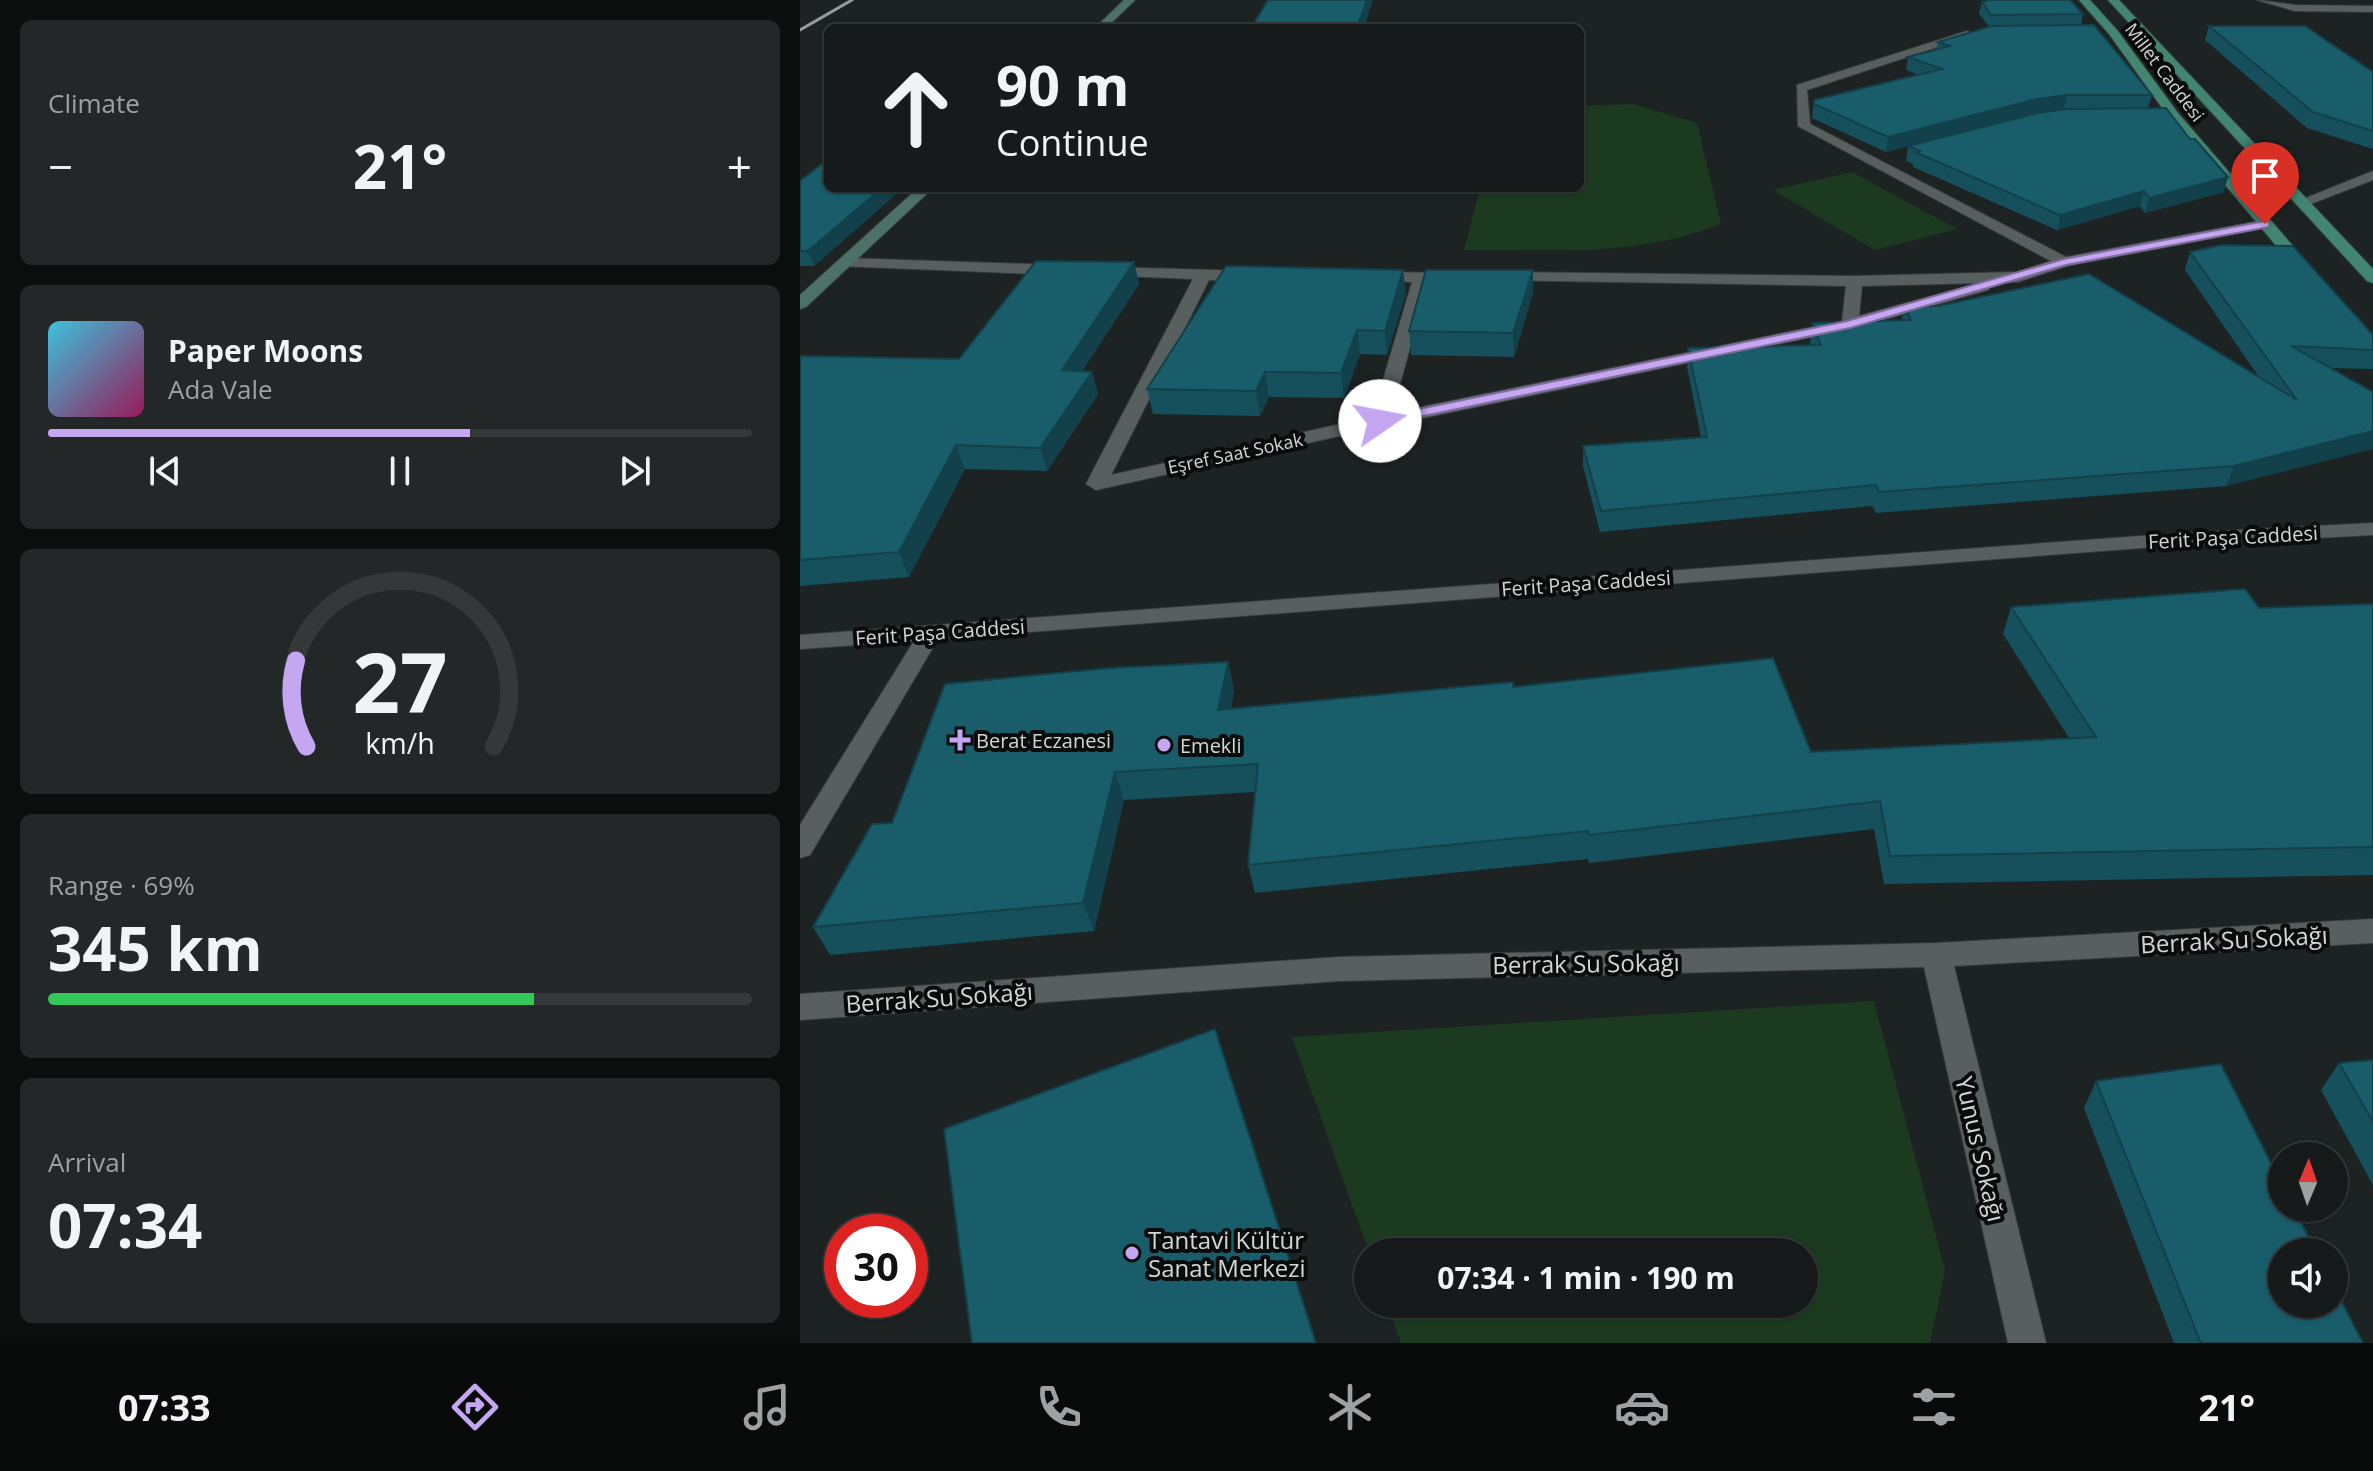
<!DOCTYPE html>
<html lang="en">
<head>
<meta charset="utf-8">
<style>
  body { margin:0; font-family:"Open Sans",sans-serif; background:#232727; color:#f1f3f6; height:100vh; display:flex; flex-direction:column; font-size:30px; white-space:nowrap }
  * { box-sizing:border-box; margin:0 }
  p { font-size:26px; color:#9ea1a2 }
  .icon { flex:none; width:44px; height:44px; fill:none; stroke:currentColor; stroke-width:2; stroke-linecap:round; stroke-linejoin:round }
  .map { position:relative; flex:1; overflow:hidden }
  .drawer { display:flex; flex-direction:column; gap:20px; padding:20px; background:#0c0e0e; width:800px }
  .drawer>* { flex:none }
  .hud { position:absolute; left:24px; top:24px; width:760px; height:168px; border-radius:12px; box-shadow:0 2px 6px #0004,0 0 0 2px #353839; background:#161a1a; color:#f1f3f6; overflow:hidden }
  .needle { width:52px; rotate:2deg }
  .fabs { position:absolute; left:1468px; top:1142px; display:grid; gap:16px }
  .fabs a { display:grid; place-items:center; width:80px; height:80px; border-radius:50%; background:#161a1a; box-shadow:0 2px 6px #0004,0 0 0 2px #353839; font-size:40px }
  .speed { position:absolute; left:24px; top:1214px; display:flex; gap:16px; font-size:40px; font-weight:700; text-align:center }
  .speed>* { display:grid; place-content:center; width:104px; height:104px; border-radius:50%; background:#161a1a; box-shadow:0 2px 6px #0004,0 0 0 2px #353839; line-height:1 }
  .speed .limit { border:12px solid #d22; background:#fff; color:#111 }
  .pin { position:absolute; display:grid; place-items:center; width:68px; height:68px; color:#fff; margin:-82px -34px; border-radius:50% 50% 50% 0; rotate:-45deg; box-shadow:0 0 8px #0007 }
  .pin .icon { rotate:45deg }
  .me { position:absolute; width:88px; margin:-44px; rotate:78deg; stroke-linejoin:round; filter:drop-shadow(0 0 6px #0008) }
  .turn { display:flex; align-items:center; gap:28px; height:168px; padding:0 40px; font-size:36px }
  .turn .icon { width:104px; height:104px; stroke-width:2.5 }
  .turn b { display:block; font-size:56px; line-height:68px }
  .big { font-size:60px; font-weight:700; line-height:1.1 }
  .drawer .widget { flex:1; display:flex; flex-direction:column; justify-content:center; gap:12px; min-width:0; padding:0 28px; border-radius:12px; background:#232727 }
  .drawer .dial { align-items:center; gap:0 }
  .dial svg { height:208px; overflow:visible; fill:none; stroke:#353839; stroke-width:7; stroke-linecap:round; text-anchor:middle }
  .dial text { fill:#f1f3f6; stroke:none }
  .song { display:flex; align-items:center; gap:24px }
  .cover { width:96px; height:96px; border-radius:12px; background:linear-gradient(135deg,hsl(190 70% 55%),hsl(330 70% 35%)) }
  .played { height:8px; border-radius:4px; background:linear-gradient(90deg,#c5a7f1 60%,#353839 60%) }
  .keys { display:flex; justify-content:space-around; direction:ltr }
  .heat { display:flex; justify-content:space-between; align-items:center; font-size:44px; direction:ltr }
  .charge { height:12px; border-radius:6px; background:linear-gradient(90deg,#34c759 69%,#353839 0) }
  .trip { position:absolute; left:554px; top:1238px; width:464px; height:80px; border-radius:40px; background:#161a1a; box-shadow:0 2px 6px #0004,0 0 0 2px #353839; font-weight:700; line-height:80px; text-align:center }
  .tabs { display:flex; height:128px; justify-content:space-around; align-items:center; background:#090a0a; color:#9ea1a2 }
  .tabs .icon { width:56px; height:56px }
  .tabs .current { color:#c5a7f1 }
  .tabs b { font-size:36px; color:#f1f3f6 }
  main { display:flex; flex:1; min-height:0 }
  .map>svg:first-child { display:block }
  .green { fill:#1c3a20 }
  .lines { fill:none; stroke-linecap:round; stroke-linejoin:round }
  .street-casing { stroke:#383d3c; stroke-width:2 }
  .secondary-casing { stroke:#383d3c; stroke-width:2 }
  .primary-casing { stroke:#383d3c; stroke-width:2 }
  .street { fill:#585f5f; fill-rule:evenodd }
  .secondary { fill:#4c7268; fill-rule:evenodd }
  .primary { fill:#418572; fill-rule:evenodd }
  .rail { stroke:#969c9b; stroke-width:3 }
  .wall { fill:#16505c }
  .shaded-wall { fill:#12414b }
  .building { fill:#195d6b; stroke:#12414b; stroke-width:2 }
  .route { fill:#c5a7f1; stroke:#806d9d; stroke-width:2 }
  .poi-dot { fill:#c5a7f1; stroke:#090c0b; stroke-width:3 }
  .labels { text-anchor:middle; dominant-baseline:central; stroke-width:8; stroke-linejoin:round; paint-order:stroke }
  .far-street-label { font-size:18px; fill:#d2d7d6; stroke:#090c0b }
  .street-label { font-size:20px; fill:#d2d7d6; stroke:#090c0b }
  .poi-label { font-size:20px; fill:#d2d7d6; stroke:#090c0b; text-anchor:start }
  .near-street-label { font-size:24px; fill:#d2d7d6; stroke:#090c0b }
  .near-poi-label { font-size:24px; fill:#d2d7d6; stroke:#090c0b; text-anchor:start }
</style>
</head>
<body>
<main>
<section class="drawer">
<div class="widget"><p>Climate</p>
<div class="heat"><a>−</a><b class="big">21°</b><a>+</a></div>
</div>
<div class="widget">
<div class="song"><i class="cover"></i><div><b>Paper Moons</b><p>Ada Vale</p></div></div>
<div class="played"></div>
<div class="keys"><svg class="icon" aria-label="previous" viewBox="0 0 24 24"><path d="M18 5L8 12l10 7zM5 5v14"/></svg><svg class="icon" aria-label="pause" viewBox="0 0 24 24"><path d="M8 5v14M16 5v14"/></svg><svg class="icon" aria-label="next" viewBox="0 0 24 24"><path d="M6 5l10 7-10 7zM19 5v14"/></svg></div>
</div>
<div class="widget dial"><svg viewBox="0 0 100 80">
<path d="M14 69A42 42 0 1 1 86 69"/>
<path d="M14 69A42 42 0 0 1 10 36" stroke="#c5a7f1"/>
<text x="50" y="56" font-size="32" font-weight="700">27</text>
<text x="50" y="72" font-size="11">km/h</text>
</svg></div>
<div class="widget"><p>Range · 69%</p><b class="big">345 km</b><div class="charge"></div></div>
<div class="widget"><p>Arrival</p><b class="big">07:34</b></div>
</section>
<div class="map">
<svg width="1573" height="1343" viewBox="0 0 1573 1343">
  <rect width="100%" height="100%" fill="#1d2323"/>
  <g class="green">
    <path d="M833 104 897 123 921 224C839 257 751 250 664 250L680 188H780V106Z"/>
    <polygon points="1052,172 1157,229 1075,250 973,190"/>
    <polygon points="1074,1001 1145,1270 1130,1343 601,1343 587,1304 1004,1304 1004,1252 569,1252 492,1037"/>
  </g>
  <g class="lines">
    <defs>
      <g id="street">
        <polygon points="1457,0 1495,5 1573,6 1573,12 1495,11"/>
        <path d="M1167 31 1172 34 1171 36 1007 90 1010 124 1266 257 1465 220 1472 224 1465 228 1267 266 1218 282 1184 283 1190 287 1188 290 1050 329 580 427 296 490 286 484 393 279 299 275V269L305 267 452 271 460 276 452 281 409 280 311 475 572 417 612 282 567 280 565 277 573 272 656 273 664 278 656 283 628 282 592 413 1042 321 1046 286 695 280 693 277 701 272 1054 276 1217 272 1251 261 998 126 997 85ZM1180 283 1176 284 1059 316 1062 286Z"/>
        <polygon points="1573,171 1573,180 1508,205 1498,205 1496,202"/>
        <polygon points="45,258 260,265 268,270 260,275 39,266 39,260"/>
        <polygon points="1573,523 1573,535 1382,545 138,639 10,855 0,858 0,825 114,641 0,649 0,635 1382,533"/>
        <polygon points="1573,919 1573,943 1154,966 1246,1343 1208,1343 1124,967 539,981 0,1020 0,994 539,957 1136,943"/>
      </g>
      <g id="secondary">
        <polygon points="324,0 335,0 306,28 295,28"/>
        <polygon points="118,188 133,188 6,307 0,309 0,295"/>
      </g>
      <g id="primary">
        <polygon points="1279,0 1290,0 1317,30 1378,113 1511,267 1511,273 1499,273 1370,119 1309,34"/>
        <polygon points="1308,0 1319,0 1573,269 1573,283 1567,281"/>
      </g>
    </defs>
    <use href="#street" class="street-casing"/>
    <use href="#secondary" class="secondary-casing"/>
    <use href="#primary" class="primary-casing"/>
    <use href="#street" class="street"/>
    <use href="#secondary" class="secondary"/>
    <use href="#primary" class="primary"/>
    <polyline class="rail" points="0,30 52,0"/>
  </g>
  <g class="wall">
    <polygon points="1182,2 1283,14 1281,25 1352,95 1348,108 1424,192 1345,213 1340,206 1257,230 1113,167 1113,164 1106,161 1108,146 1264,109 1234,113 1086,152 1012,118 1014,100 1119,75 1106,70 1108,57 1136,49 1138,42 1189,27 1179,14"/>
    <polygon points="1409,26 1573,72 1573,149 1507,128 1405,40"/>
    <polygon points="0,181 28,188 103,188 14,266 0,266"/>
    <polygon points="1390,252 1573,335 1573,369 1529,368 1426,486 1076,513 1072,506 800,532 783,466 783,446 901,437 887,367 888,348 1011,345 1010,342 1012,323 1102,320 1104,306 1459,377 1385,270"/>
    <polygon points="334,262 339,284 282,371 292,372 298,394 247,471 165,469 109,577 0,586 0,356 159,359"/>
    <polygon points="733,270 733,293 714,357 611,355 609,331"/>
    <polygon points="606,293 587,355 560,354 544,398 469,397 460,416 353,414 347,389"/>
    <polygon points="1573,604 1573,875 1084,884 1074,829 789,863 788,859 455,893 448,865 455,792 324,800 294,931 30,955 13,927 92,823 428,662 434,690 431,709 713,687 1011,752 1269,738 1203,634 1211,607 1459,608"/>
    <polygon points="1573,1060 1573,1185 1521,1090 1539,1063"/>
    <polygon points="1296,1081 1563,1343 1374,1343 1284,1108"/>
  </g>
  <g class="shaded-wall">
    <polygon points="567,0 573,0 564,28 557,28"/>
    <polygon points="1267,95 1264,109 1234,113 1086,152 1088,137 1237,99"/>
    <polygon points="1428,177 1424,192 1345,213 1349,198"/>
    <polygon points="82,188 103,188 14,266 8,251"/>
    <polygon points="1344,191 1340,206 1257,230 1260,215"/>
    <polygon points="334,262 339,284 268,393 262,370"/>
    <polygon points="603,270 606,293 587,355 585,331"/>
    <polygon points="733,270 733,293 714,357 713,333"/>
    <polygon points="557,330 560,354 544,398 541,373"/>
    <polygon points="292,372 298,394 247,471 240,448"/>
    <polygon points="465,372 469,397 460,416 456,391"/>
    <polygon points="1573,431 1573,449 1426,486 1434,466"/>
    <polygon points="156,445 165,469 109,577 99,552"/>
    <polygon points="428,662 434,690 425,738 418,710"/>
    <polygon points="315,772 324,800 294,931 283,903"/>
  </g>
  <g class="building">
    <polygon points="468,0 567,0 557,28 451,28"/>
    <polygon points="1189,0 1270,0 1283,14 1191,15 1182,2"/>
    <polygon points="1294,25 1352,95 1267,95 1237,99 1088,137 1014,104 1014,100 1142,69 1108,57 1150,46 1138,42 1192,26"/>
    <polygon points="1409,26 1505,26 1573,72 1573,131 1513,112"/>
    <polygon points="1366,108 1390,139 1395,139 1428,177 1349,198 1344,191 1260,215 1115,152 1120,151 1108,146 1238,113 1267,109"/>
    <polygon points="28,159 28,188 82,188 8,251 0,251 0,181"/>
    <polygon points="1422,245 1493,246 1573,335 1573,350 1491,346 1573,392 1573,431 1434,466 1079,492 1076,485 801,511 783,446 907,437 888,348 1021,345 1012,323 1111,320 1104,306 1138,306 1289,274 1497,400 1390,252"/>
    <polygon points="236,261 334,262 262,370 292,372 240,448 156,445 99,552 0,560 0,356 159,359"/>
    <polygon points="426,266 603,270 585,331 557,330 541,373 465,372 456,391 347,389"/>
    <polygon points="626,270 733,270 713,333 609,331"/>
    <polygon points="1445,589 1459,608 1573,604 1573,847 1090,856 1080,801 789,835 788,831 448,865 458,764 315,772 283,903 13,927 72,824 92,823 145,684 310,668 428,662 418,710 713,682 713,687 973,658 1011,752 1296,737 1211,607"/>
    <polygon points="415,1029 516,1343 172,1343 144,1129"/>
    <polygon points="1573,1060 1573,1122 1539,1063"/>
    <polygon points="1421,1064 1482,1185 1482,1208 1494,1208 1516,1252 1482,1252 1482,1304 1534,1304 1534,1287 1563,1343 1402,1343 1400,1341 1296,1081"/>
  </g>
  <polygon class="route" points="1465,221 1469,222 1469,227 1266,265 1050,328 580,425 573,421 580,417 1047,321 1264,259"/>
  <g class="poi-dot">
    <path d="M156 728h8v8h8v8h-8v8h-8v-8h-8v-8h8z"/>
    <circle cx="364" cy="745" r="8"/>
    <circle cx="332" cy="1253" r="8"/>
  </g>
  <g class="labels">
    <g class="far-street-label">
      <text transform="translate(1365 72) rotate(53)">Millet Caddesi</text>
      <text transform="translate(435 453) rotate(-12)">Eşref Saat Sokak</text>
    </g>
    <g class="street-label">
      <text transform="translate(1433 537) rotate(-3)">Ferit Paşa Caddesi</text>
      <text transform="translate(786 583) rotate(-4)">Ferit Paşa Caddesi</text>
      <text transform="translate(140 632) rotate(-4)">Ferit Paşa Caddesi</text>
    </g>
    <g class="poi-label">
      <text x="176" y="740">Berat Eczanesi</text>
      <text x="380" y="745">Emekli</text>
    </g>
    <g class="near-street-label">
      <text transform="translate(1434 939) rotate(-3)">Berrak Su Sokağı</text>
      <text transform="translate(786 963) rotate(-1)">Berrak Su Sokağı</text>
      <text transform="translate(139 997) rotate(-4)">Berrak Su Sokağı</text>
      <text transform="translate(1181 1149) rotate(77)">Yunus Sokağı</text>
    </g>
    <g class="near-poi-label">
      <text x="348" y="1239">Tantavi Kültür<tspan x="348" dy="28">Sanat Merkezi</tspan></text>
    </g>
  </g>
</svg>
<div class="fabs">
<a><svg class="needle" viewBox="-14 -14 28 28"><path d="M0-13l5 13h-10z" fill="#e53935"/><path d="M0 13l5-13h-10z" fill="#9ea1a2"/></svg></a>
<a><svg class="icon" aria-label="sound" viewBox="0 0 24 24"><path d="M4 9h4l5-4v14l-5-4H4zM17 9q2 3 0 6"/></svg></a>
</div>
<div class="speed"><div class="limit">30</div></div>
<div class="pin" style="left:1465px;top:224px;background:#d93025"><svg class="icon" aria-label="arrive" viewBox="0 0 24 24"><path d="M6 21V4h12l-3 4 3 4H6"/></svg></div>
<svg class="me" style="left:580px;top:421px" viewBox="-20 -20 40 40"><circle r="19" fill="#fff"/><path d="M0-13L10 11 0 6-10 11z" fill="#c5a7f1"/></svg>
<div class="trip">07:34 · 1 min · 190 m</div>
<div class="hud">
<div class="turn"><svg class="icon" aria-label="ahead" viewBox="0 0 24 24"><path d="M12 20V5M6 11l6-6 6 6"/></svg><div><b>90 m</b>Continue</div></div>
</div>
</div>
</main>
<nav class="tabs">
<b>07:33</b>
<svg class="icon current" aria-label="directions" viewBox="0 0 24 24"><path d="M12 3l9 9-9 9-9-9zM9 14v-3h6M13 9l2 2-2 2"/></svg>
<svg class="icon" aria-label="music" viewBox="0 0 24 24"><path d="M9 18V5l10-2v13"/><circle cx="6" cy="18" r="3"/><circle cx="16" cy="16" r="3"/></svg>
<svg class="icon" aria-label="phone" viewBox="0 0 24 24"><path d="M5 4h4l2 5-3 2q2 4 5 5l2-3 5 2v4C11 20 4 13 5 4z"/></svg>
<svg class="icon" aria-label="climate" viewBox="0 0 24 24"><path d="M12 3v18M4 7l16 10M4 17L20 7"/></svg>
<svg class="icon" aria-label="car" viewBox="0 0 24 24"><path d="M5 17H2v-5l4-1 3-4h7l3 4 3 1v5h-3M9 17h6M6 11h13"/><circle cx="7" cy="17" r="2"/><circle cx="17" cy="17" r="2"/></svg>
<svg class="icon" aria-label="filters" viewBox="0 0 24 24"><path d="M4 7h16M4 17h16"/><circle cx="9" cy="7" r="2"/><circle cx="15" cy="17" r="2"/></svg>
<b>21°</b>
</nav>
</body>
</html>
